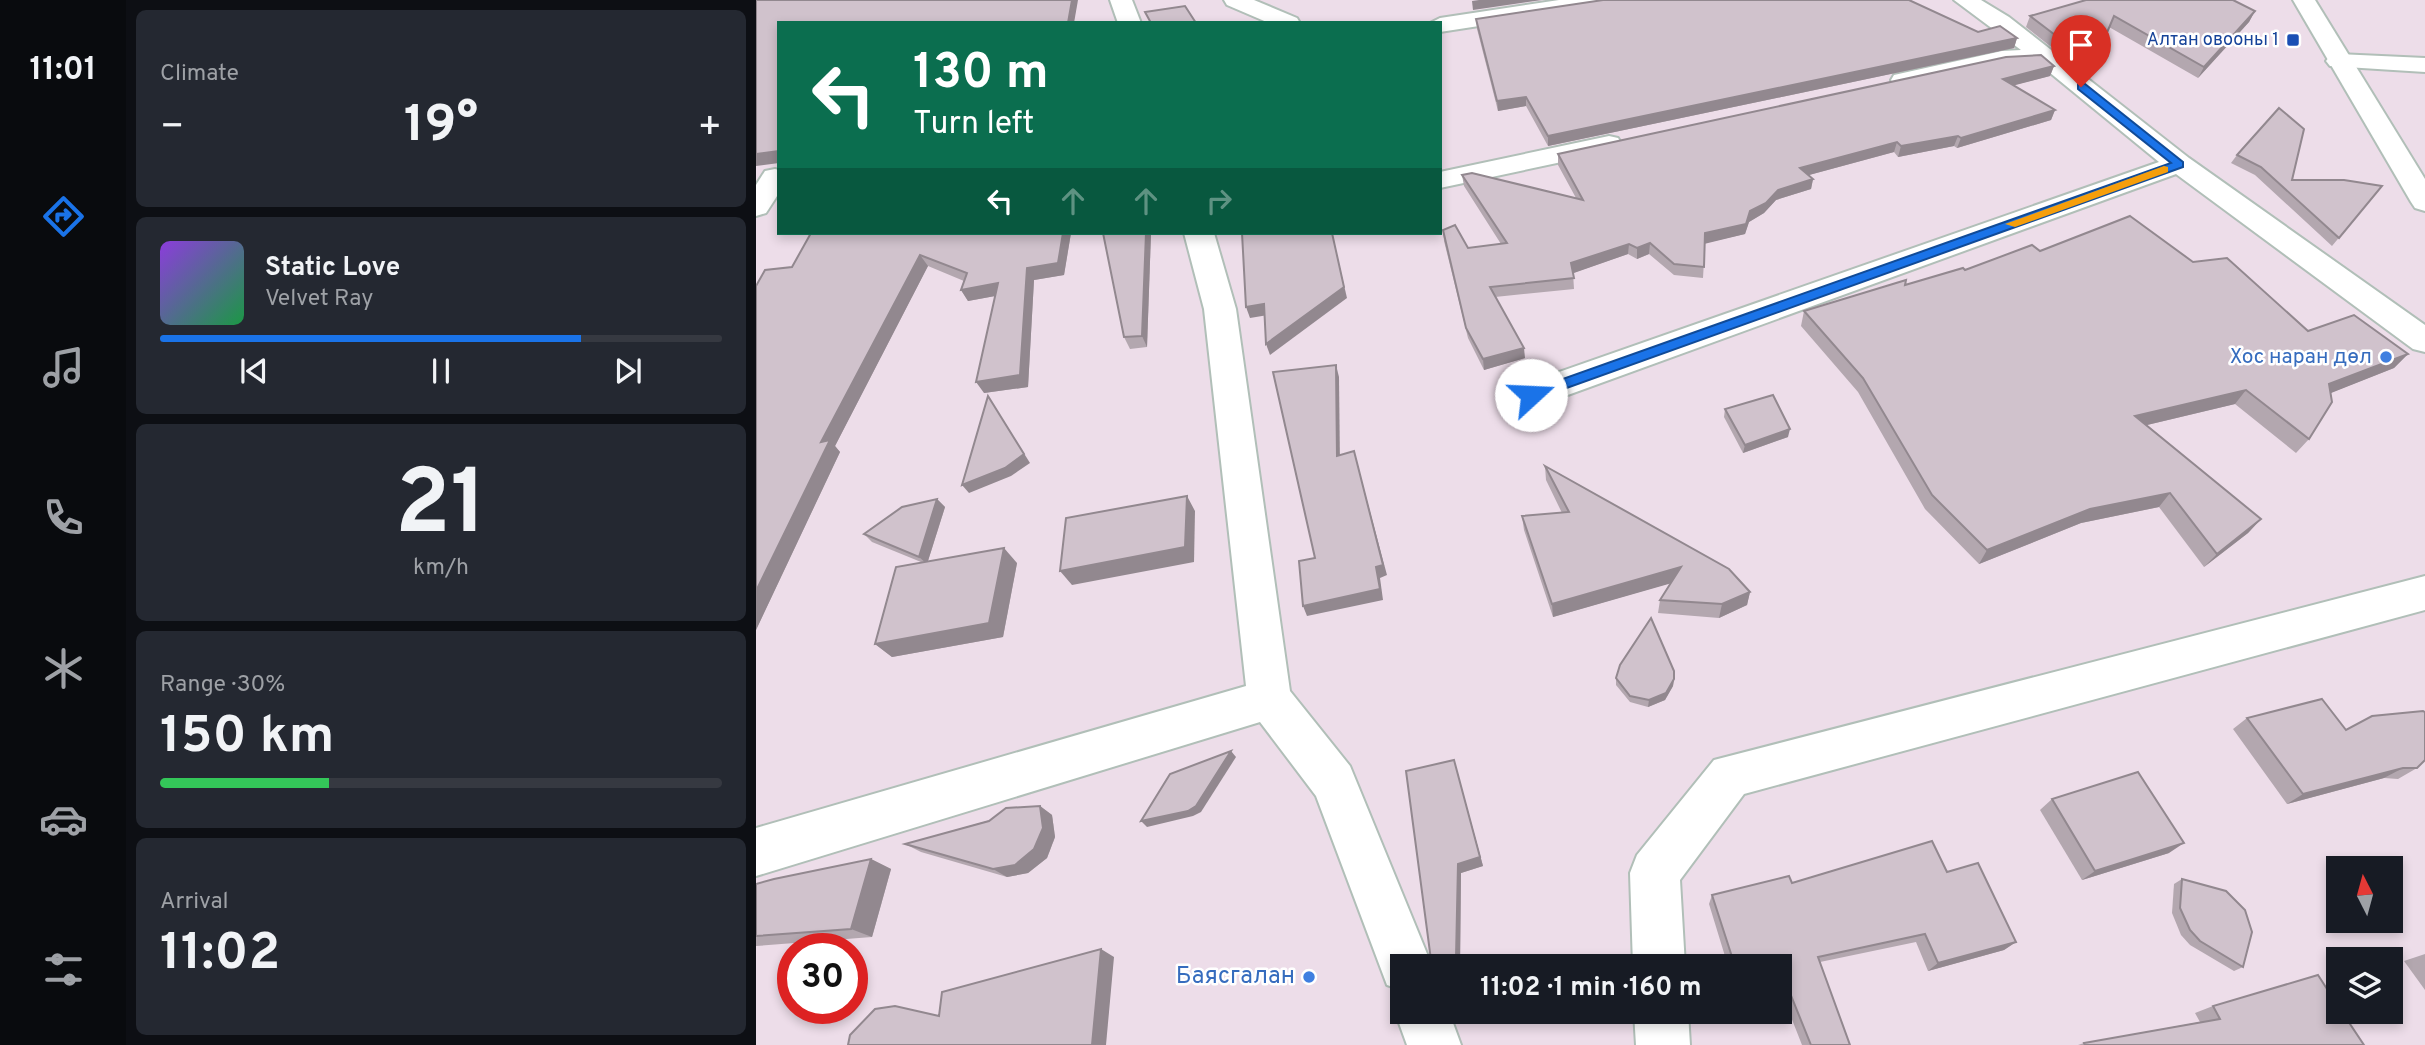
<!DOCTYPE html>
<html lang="en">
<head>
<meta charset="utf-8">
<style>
  body { margin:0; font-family:Overpass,sans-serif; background:#242831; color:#f1f3f6; height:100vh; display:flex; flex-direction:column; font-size:26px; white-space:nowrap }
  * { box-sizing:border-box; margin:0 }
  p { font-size:23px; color:#9ea1a6 }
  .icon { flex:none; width:38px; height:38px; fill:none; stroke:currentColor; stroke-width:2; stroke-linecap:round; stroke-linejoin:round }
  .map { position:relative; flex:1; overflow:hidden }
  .sheet { display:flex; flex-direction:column; gap:10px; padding:10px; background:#0d0f14; width:630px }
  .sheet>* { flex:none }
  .hud { position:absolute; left:21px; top:21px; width:665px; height:214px; border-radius:0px; box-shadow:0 4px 10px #0003; background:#0b6e4f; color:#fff; overflow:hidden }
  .needle { width:46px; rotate:354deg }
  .tools { position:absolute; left:1570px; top:856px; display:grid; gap:14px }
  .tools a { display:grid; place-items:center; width:77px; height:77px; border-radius:0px; background:#171b24; box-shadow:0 4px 10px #0003; font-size:35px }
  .speed { position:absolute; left:21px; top:933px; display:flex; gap:14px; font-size:35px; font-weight:700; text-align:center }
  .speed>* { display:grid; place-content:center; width:91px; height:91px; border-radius:50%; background:#171b24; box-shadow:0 4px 10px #0003; line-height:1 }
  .speed .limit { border:10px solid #d22; background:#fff; color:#111 }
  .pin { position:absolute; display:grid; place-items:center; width:60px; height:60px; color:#fff; margin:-72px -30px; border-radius:50% 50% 50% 0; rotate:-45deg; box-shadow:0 0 7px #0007 }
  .pin .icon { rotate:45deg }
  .me { position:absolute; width:77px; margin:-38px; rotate:70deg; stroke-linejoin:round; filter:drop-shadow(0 0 5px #0008) }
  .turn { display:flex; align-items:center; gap:24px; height:147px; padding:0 21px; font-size:32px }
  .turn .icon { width:91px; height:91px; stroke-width:2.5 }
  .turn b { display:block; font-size:49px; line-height:60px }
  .lanes { display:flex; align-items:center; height:66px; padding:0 21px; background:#0003; justify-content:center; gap:35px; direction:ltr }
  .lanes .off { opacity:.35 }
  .big { font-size:52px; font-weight:700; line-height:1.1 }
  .sheet .card { flex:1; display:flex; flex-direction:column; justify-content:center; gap:10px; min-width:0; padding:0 24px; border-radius:10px; background:#242831 }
  .sheet .dial { align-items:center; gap:0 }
  .dial b { font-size:91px; line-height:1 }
  .song { display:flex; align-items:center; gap:21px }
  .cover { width:84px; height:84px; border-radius:10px; background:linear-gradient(135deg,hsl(270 70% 55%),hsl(140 70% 35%)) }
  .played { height:7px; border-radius:4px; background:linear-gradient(90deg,#1a73e8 75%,#363941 75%) }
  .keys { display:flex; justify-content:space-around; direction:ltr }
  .heat { display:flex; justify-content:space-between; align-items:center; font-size:38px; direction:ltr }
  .charge { height:10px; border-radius:5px; background:linear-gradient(90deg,#34c759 30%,#363941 0) }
  .trip { position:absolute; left:634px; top:954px; width:402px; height:70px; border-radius:0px; background:#171b24; box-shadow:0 4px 10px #0003; font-weight:700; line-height:70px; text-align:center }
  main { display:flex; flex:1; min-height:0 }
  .dock { display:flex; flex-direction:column; width:126px; justify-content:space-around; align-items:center; background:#090b0e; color:#9ea1a6 }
  .dock .icon { width:49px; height:49px }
  .dock .active { color:#1a73e8 }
  .dock b { font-size:32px; color:#f1f3f6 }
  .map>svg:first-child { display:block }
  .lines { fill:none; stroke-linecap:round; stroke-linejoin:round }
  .street-casing { stroke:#b1bfb8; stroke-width:4 }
  .secondary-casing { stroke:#b1bfb8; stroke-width:4 }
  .street { fill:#fff; fill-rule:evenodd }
  .secondary { fill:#fff; fill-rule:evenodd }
  .wall { fill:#b3a7af }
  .shaded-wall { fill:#92888f }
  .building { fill:#d0c2cc; stroke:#92888f; stroke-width:2 }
  .route { fill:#1a73e8; stroke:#114b97; stroke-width:2 }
  .slow { fill:#f59e0b }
  .transit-dot { fill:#1a4fb4; stroke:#fff; stroke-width:2.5 }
  .shop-dot { fill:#3f7fe0; stroke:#fff; stroke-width:2.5 }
  .labels { text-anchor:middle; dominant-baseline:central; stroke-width:5; stroke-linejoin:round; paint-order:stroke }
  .far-transit-label { font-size:18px; fill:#164399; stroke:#fff; text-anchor:end }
  .shop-label { font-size:21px; fill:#366cbe; stroke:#fff; text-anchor:end }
  .near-shop-label { font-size:24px; fill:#366cbe; stroke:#fff; text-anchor:end }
</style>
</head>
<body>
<main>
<nav class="dock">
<b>11:01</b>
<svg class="icon active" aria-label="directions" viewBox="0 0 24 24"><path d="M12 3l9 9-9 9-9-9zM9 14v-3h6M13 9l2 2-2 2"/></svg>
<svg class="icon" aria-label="music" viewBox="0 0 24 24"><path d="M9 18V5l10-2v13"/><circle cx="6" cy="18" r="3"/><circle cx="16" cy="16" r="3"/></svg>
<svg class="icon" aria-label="phone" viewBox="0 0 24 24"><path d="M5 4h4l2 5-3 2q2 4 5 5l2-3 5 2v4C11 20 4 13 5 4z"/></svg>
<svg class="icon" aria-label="climate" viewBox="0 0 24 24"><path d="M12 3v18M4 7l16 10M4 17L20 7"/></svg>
<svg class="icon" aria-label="car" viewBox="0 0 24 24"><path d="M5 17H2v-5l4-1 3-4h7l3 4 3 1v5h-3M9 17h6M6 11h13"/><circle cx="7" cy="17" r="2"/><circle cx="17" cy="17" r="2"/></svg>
<svg class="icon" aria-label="filters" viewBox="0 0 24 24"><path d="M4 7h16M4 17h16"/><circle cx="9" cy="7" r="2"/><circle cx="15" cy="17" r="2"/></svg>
</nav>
<section class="sheet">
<div class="card"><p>Climate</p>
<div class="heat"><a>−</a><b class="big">19°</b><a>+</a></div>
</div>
<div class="card">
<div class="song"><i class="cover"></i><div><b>Static Love</b><p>Velvet Ray</p></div></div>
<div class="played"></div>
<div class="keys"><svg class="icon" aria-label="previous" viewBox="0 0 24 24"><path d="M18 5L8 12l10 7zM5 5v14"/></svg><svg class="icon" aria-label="pause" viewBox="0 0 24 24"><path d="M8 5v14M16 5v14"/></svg><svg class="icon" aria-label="next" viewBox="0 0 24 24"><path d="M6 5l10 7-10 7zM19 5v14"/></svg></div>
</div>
<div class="card dial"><b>21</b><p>km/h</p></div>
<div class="card"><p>Range · 30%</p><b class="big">150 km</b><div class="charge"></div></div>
<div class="card"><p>Arrival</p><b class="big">11:02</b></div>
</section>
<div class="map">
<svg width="1669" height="1045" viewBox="0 0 1669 1045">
  <rect width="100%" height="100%" fill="#eddde9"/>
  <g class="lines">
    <defs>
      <g id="street">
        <polygon points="354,0 376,0 385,23 362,23"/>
        <polygon points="468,0 498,0 541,18 544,23 513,23 471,5"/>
        <polygon points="803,0 857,0 846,7 684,32 684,23 674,23 684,18"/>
        <polygon points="1198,0 1225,0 1253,17 1433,158 1669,325 1669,352 1657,349 1420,174 787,404 775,407 763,404 758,395 763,386 1403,162 1282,63 1246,65 1147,87 1138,85 1135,80 1138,75 1246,51 1265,50"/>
        <polygon points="1582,54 1669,58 1669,72 1574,66 1570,61 1574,56"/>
        <polygon points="853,136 862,138 866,144 862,150 684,188 684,172"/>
        <polygon points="19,169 23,170 23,193 10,213 0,216 0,185 9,171"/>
        <polygon points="428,233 458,233 480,309 534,691 594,766 676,966 646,966 646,990 631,985 560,796 504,722 0,876 0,828 490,686 448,309"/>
        <polygon points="1669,576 1669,610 988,794 924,880 929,966 877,966 874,873 881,855 958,760"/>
        <polygon points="646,996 646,1012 693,1012 705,1045 651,1045 639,1012"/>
        <polygon points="878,1012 932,1012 934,1045 880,1045"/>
      </g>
      <polygon id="secondary" points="1537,0 1559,0 1669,179 1669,211 1659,208 1655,202"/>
    </defs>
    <use href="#street" class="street-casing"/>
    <use href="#secondary" class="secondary-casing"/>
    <use href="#street" class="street"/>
    <use href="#secondary" class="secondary"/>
  </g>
  <g class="wall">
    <polygon points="1499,11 1493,22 1442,78 1353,27 1337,65 1323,69 1270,27 1274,16"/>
    <polygon points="720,19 1222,32 1261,38 1258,48 792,146 770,106 742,111 721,29"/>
    <polygon points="1298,66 1294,76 1258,85 1299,110 1295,120 1201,148 1198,146 1142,157 1138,152 1053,175 1057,179 1055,189 1020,200 1008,213 993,222 989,234 949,243 947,278 918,275 893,254 881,259 872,254 817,273 818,289 739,297 769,358 728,370 712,338 688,241 687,230 712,248 745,244 708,186 706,175 820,198 802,165 802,154"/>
    <polygon points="1481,155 1536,180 1626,186 1576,246 1499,175 1475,163"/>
    <polygon points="55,233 315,233 308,275 278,280 272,387 228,393 239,296 212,301 205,290 208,281 172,266 79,446 84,452 0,630 0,286 36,267"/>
    <polygon points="347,233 395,233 391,347 374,349 368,337"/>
    <polygon points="1284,251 1437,262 1552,331 1652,354 1638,368 1574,393 1553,439 1540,453 1479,404 1391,425 1505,519 1492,533 1448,567 1403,507 1325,523 1223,564 1169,509 1102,392 1045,326 1048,311"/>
    <polygon points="969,409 1032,437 987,453 968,417"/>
    <polygon points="789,466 994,592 991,605 963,618 902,613 904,600 914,583 797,617 768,530 766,516 806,513 790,480"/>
    <polygon points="181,499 189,507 172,561 261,563 247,637 136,657 119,644 165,562 116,542 108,534"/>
    <polygon points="860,678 918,679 917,686 909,700 892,707 874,702 860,685"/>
    <polygon points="1491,718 1590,730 1661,768 1642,779 1628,778 1531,804 1477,729"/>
    <polygon points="698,760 727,866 705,873 704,966 679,966 675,960"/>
    <polygon points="1296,799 1413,853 1326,880 1284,810"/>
    <polygon points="284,806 296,815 299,837 291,858 272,873 251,877 165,852 149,844"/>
    <polygon points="115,859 135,869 116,937 0,946 0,884"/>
    <polygon points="1191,872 1260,942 1248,950 1172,971 1160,942 1064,962 1094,1045 1046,1045 1024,989 1024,966 1015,966 1014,963 1005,966 972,966 953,904 956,895 1036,883"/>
    <polygon points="1426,879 1487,967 1478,971 1434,945 1425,935 1416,913 1418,884"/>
    <polygon points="1669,954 1669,990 1648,961"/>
    <polygon points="1457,1006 1608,1045 1322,1045 1328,1043 1444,1022 1439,1013"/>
  </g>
  <g class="shaded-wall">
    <polygon points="316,0 322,0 318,23 312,23"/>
    <polygon points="723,0 786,0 717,10 716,1"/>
    <polygon points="1499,11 1493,22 1442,78 1448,67"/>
    <polygon points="1261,38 1258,48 792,146 792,136"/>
    <polygon points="1342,54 1337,65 1323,69 1328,57"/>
    <polygon points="1298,66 1294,76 1244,89 1247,79"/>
    <polygon points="770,97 770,106 742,111 741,101"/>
    <polygon points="1299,110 1295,120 1201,148 1205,138"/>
    <polygon points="1202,136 1198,146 1142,157 1145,146"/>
    <polygon points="1141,142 1138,152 1042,178 1044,168"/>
    <polygon points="23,151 23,163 0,166 0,154"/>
    <polygon points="1057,179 1055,189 1020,200 1008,213 993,222 989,234 948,244 949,233 1022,190"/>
    <polygon points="307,233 315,233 308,275 278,280 272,387 228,393 220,382 271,268"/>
    <polygon points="390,233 395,233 391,347 386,336"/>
    <polygon points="578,242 591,298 514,355 510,344"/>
    <polygon points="894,243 893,254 881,259 881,248"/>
    <polygon points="873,244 872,254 815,274 815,263"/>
    <polygon points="164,255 172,266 79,446 84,452 0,630 0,591 65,442"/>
    <polygon points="242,283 250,294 212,301 205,290"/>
    <polygon points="508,304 512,315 494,318 490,307"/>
    <polygon points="768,348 769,358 728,370 727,359"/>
    <polygon points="1652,354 1638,368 1560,399 1573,384"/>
    <polygon points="580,365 583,377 584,467 581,456"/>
    <polygon points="1490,390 1479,404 1370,430 1379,416"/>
    <polygon points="232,396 274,463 255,476 213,493 206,485"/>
    <polygon points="1034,429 1032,437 987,453 989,445"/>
    <polygon points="601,463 631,575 624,578 627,600 551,616 547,606"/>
    <polygon points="1414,493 1403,507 1325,523 1223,564 1231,550 1334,509"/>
    <polygon points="431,496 439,511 438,562 316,585 304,571"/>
    <polygon points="181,499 189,507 171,564 163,557"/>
    <polygon points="1505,519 1492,533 1448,567 1461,554"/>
    <polygon points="248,548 261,563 247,637 136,657 119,644"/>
    <polygon points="925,567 923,581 797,617 796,604"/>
    <polygon points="994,592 991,605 963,618 966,604"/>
    <polygon points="918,679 917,686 909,700 892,707 893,700"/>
    <polygon points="475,751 480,757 445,812 437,816 391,827 385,821"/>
    <polygon points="698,760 727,866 705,873 704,966 700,958"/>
    <polygon points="1647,768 1628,778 1531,804 1547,794"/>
    <polygon points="284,806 296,815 299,837 291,858 272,873 251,877 237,869"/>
    <polygon points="1428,843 1413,853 1326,880 1339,871"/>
    <polygon points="115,859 135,869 116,937 95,929"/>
    <polygon points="1260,942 1248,950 1172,971 1182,963"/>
    <polygon points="345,949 358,957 350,1045 336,1045"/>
    <polygon points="1019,956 1014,963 1005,966 986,966"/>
  </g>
  <g class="building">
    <polygon points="0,0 316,0 312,23 23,23 23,151 0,154"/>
    <polygon points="847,0 1153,0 1222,32 1244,26 1261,38 792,136 770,97 741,101 720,19"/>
    <polygon points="1330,0 1477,0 1499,11 1448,67 1358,16 1342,54 1328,57 1274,16"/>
    <polygon points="429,6 440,23 395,23 389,12"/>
    <polygon points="1285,55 1298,66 1247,79 1299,110 1205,138 1202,136 1145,146 1141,142 1044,168 1057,179 1022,190 1010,203 994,211 990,224 949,233 948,267 918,264 894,243 881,248 873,244 815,263 818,278 734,287 768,348 727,359 710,328 687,230 699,225 712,248 751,243 706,175 716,173 827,200 802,154 1250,57"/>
    <polygon points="1523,108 1548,129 1536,180 1588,180 1626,186 1583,238 1505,167 1481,155"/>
    <polygon points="1374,216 1437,262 1471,258 1552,331 1598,315 1652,354 1573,384 1576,402 1553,439 1490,390 1379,416 1505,519 1461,554 1414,493 1334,509 1231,550 1176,495 1107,378 1048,311 1150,280 1149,285 1207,268 1209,270 1276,245 1284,251"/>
    <polygon points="55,233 307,233 302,263 271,268 264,375 220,382 242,283 205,290 211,273 164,255 65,442 74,440 0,591 0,286 9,270 36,267"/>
    <polygon points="347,233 390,233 386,336 368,337"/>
    <polygon points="486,233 576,233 588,287 510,344 508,304 490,307"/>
    <polygon points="580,365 581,456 598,451 627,565 620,567 624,589 547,606 543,561 559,558 517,372"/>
    <polygon points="1017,395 1034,429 989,445 969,409"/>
    <polygon points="232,396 268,454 249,468 206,485"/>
    <polygon points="789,466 973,569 994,592 966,604 904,600 925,567 796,604 766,516 813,512"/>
    <polygon points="431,496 429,547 304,571 310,518"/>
    <polygon points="181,499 163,557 108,534 146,507"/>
    <polygon points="248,548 233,623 119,644 140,567"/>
    <polygon points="895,618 918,671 918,679 910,693 893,700 874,696 860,678 864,665"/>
    <polygon points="1566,699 1590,730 1616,716 1667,711 1669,712 1669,760 1661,768 1647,768 1547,794 1491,718"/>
    <polygon points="475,751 440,806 432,811 385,821 414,774"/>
    <polygon points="698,760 724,857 702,864 700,958 675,960 650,771"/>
    <polygon points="1382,772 1428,843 1339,871 1296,799"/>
    <polygon points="284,806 287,828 278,849 259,865 237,869 149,844 233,821 250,808"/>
    <polygon points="1176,841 1191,872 1222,863 1260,942 1182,963 1169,934 1062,957 1094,1045 1055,1045 1019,956 986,966 979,966 956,895 1033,876 1036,883"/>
    <polygon points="115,859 95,929 0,936 0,884 18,879"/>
    <polygon points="1426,879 1470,891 1489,910 1496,932 1487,967 1444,941 1434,930 1424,908"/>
    <polygon points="345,949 336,1045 92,1045 94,1035 119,1009 139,1006 183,1016 186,992"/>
    <polygon points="1562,975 1582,1006 1582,1012 1586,1012 1608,1045 1329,1045 1328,1043 1464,1019 1457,1006"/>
  </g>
  <polygon class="route" points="1322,84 1329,84 1427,162 1427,167 780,399 770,399 768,395 770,392 1415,163 1322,89"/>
  <polygon class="slow" points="1408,166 1412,167 1412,172 1259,227 1249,224"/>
  <rect class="transit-dot" x="1530" y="33" width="14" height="14" rx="3.5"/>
  <g class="shop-dot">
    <circle cx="1630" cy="357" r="7"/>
    <circle cx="553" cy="977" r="7"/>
  </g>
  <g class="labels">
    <g class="far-transit-label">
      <text x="1523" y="40">Алтан овооны 1</text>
    </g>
    <g class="shop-label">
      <text x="1616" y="357">Хос наран дөл</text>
    </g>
    <g class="near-shop-label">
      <text x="539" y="977">Баясгалан</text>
    </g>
  </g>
</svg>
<div class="tools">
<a><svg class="needle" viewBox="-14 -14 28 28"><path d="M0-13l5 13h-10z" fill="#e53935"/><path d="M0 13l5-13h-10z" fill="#9ea1a6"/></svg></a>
<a><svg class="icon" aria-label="layers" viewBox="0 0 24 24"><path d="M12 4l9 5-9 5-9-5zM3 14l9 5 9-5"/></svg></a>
</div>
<div class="speed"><div class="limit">30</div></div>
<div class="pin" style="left:1325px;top:87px;background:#d93025"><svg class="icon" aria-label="arrive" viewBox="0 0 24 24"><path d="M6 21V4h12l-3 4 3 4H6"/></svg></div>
<svg class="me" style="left:775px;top:395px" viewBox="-20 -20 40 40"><circle r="19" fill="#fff"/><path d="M0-13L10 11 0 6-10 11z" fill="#1a73e8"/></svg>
<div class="trip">11:02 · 1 min · 160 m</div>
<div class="hud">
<div class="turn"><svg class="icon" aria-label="left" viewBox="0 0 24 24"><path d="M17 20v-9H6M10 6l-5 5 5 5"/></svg><div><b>130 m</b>Turn left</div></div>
<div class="lanes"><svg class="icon" aria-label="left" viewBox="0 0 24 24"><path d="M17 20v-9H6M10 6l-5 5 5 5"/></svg><svg class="icon off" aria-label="ahead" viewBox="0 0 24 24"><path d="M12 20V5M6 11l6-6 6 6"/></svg><svg class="icon off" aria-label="ahead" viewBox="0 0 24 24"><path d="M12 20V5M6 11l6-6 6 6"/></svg><svg class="icon off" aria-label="right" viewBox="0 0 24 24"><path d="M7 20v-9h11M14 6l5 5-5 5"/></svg></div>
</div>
</div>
</main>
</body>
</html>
